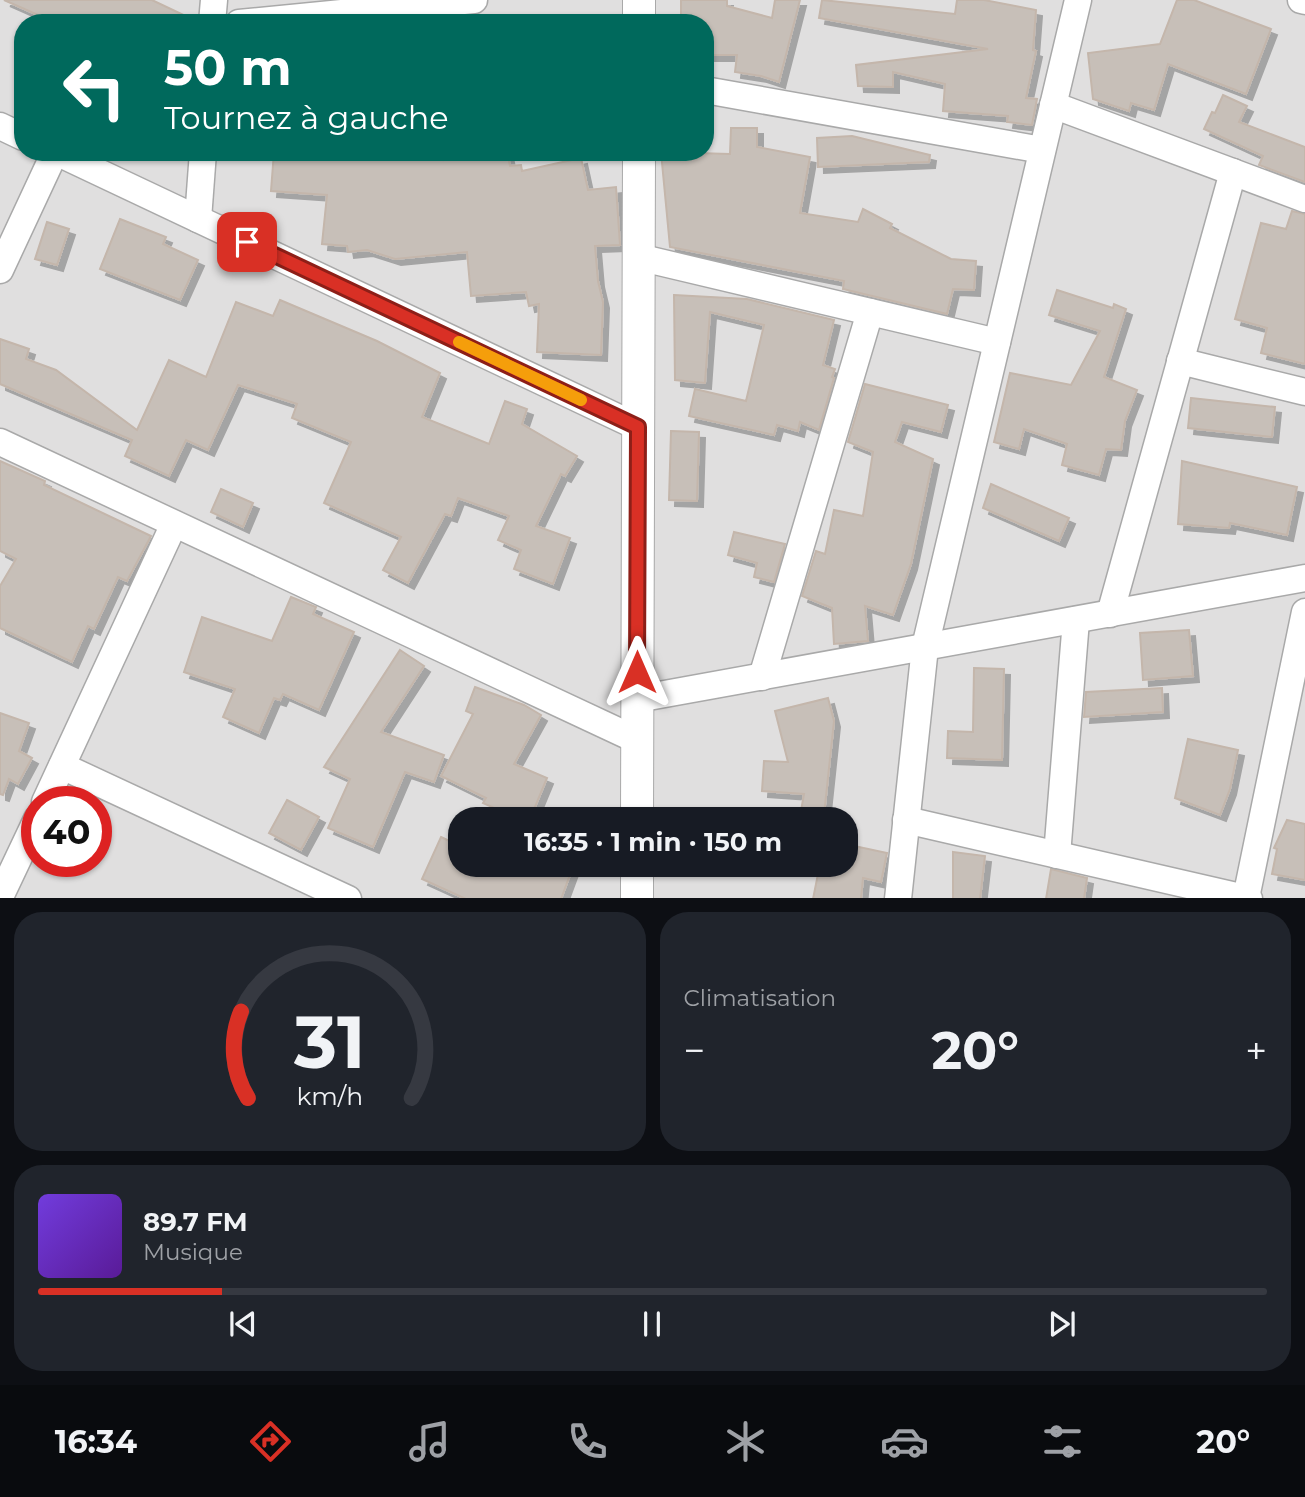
<!DOCTYPE html>
<html lang="fr">
<head>
<meta charset="utf-8">
<style>
  body { margin:0; font-family:Montserrat,sans-serif; background:#20242c; color:#f1f3f6; height:100vh; display:flex; flex-direction:column; font-size:26px; white-space:nowrap }
  * { box-sizing:border-box; margin:0 }
  p { font-size:23px; color:#9ea1a6 }
  .icon { flex:none; width:38px; height:38px; fill:none; stroke:currentColor; stroke-width:2; stroke-linecap:round; stroke-linejoin:round }
  .map { position:relative; height:898px; overflow:hidden }
  .panel { display:flex; flex-direction:column; gap:14px; padding:14px; background:#0d0f14; flex:1 }
  .panel>* { flex:none }
  .top-card { position:absolute; left:14px; top:14px; width:700px; height:147px; border-radius:28px; box-shadow:0 2px 5px #0004; background:#00695c; color:#fff; overflow:hidden }
  .speed { position:absolute; left:21px; top:786px; display:flex; gap:14px; font-size:35px; font-weight:700; text-align:center }
  .speed>* { display:grid; place-content:center; width:91px; height:91px; border-radius:50%; background:#171b24; box-shadow:0 2px 5px #0004; line-height:1 }
  .speed .limit { border:10px solid #d22; background:#fff; color:#111 }
  .pin { position:absolute; display:grid; place-items:center; width:60px; height:60px; color:#fff; margin:-30px; border-radius:14px; box-shadow:0 4px 10px #0006 }
  .me { position:absolute; width:77px; margin:-38px; rotate:0deg; stroke-linejoin:round; filter:drop-shadow(0 0 5px #0008) }
  .turn { display:flex; align-items:center; gap:24px; height:147px; padding:0 35px; font-size:32px }
  .turn .icon { width:91px; height:91px; stroke-width:2.5 }
  .turn b { display:block; font-size:49px; line-height:60px }
  .big { font-size:52px; font-weight:700; line-height:1.1 }
  .panel .widget { flex:1; display:flex; flex-direction:column; justify-content:center; gap:10px; min-width:0; padding:0 24px; border-radius:28px; background:#20242c }
  .panel .dial { align-items:center; gap:0 }
  .dial svg { height:182px; overflow:visible; fill:none; stroke:#363941; stroke-width:7; stroke-linecap:round; text-anchor:middle }
  .dial text { fill:#f1f3f6; stroke:none }
  .song { display:flex; align-items:center; gap:21px }
  .cover { width:84px; height:84px; border-radius:10px; background:linear-gradient(135deg,hsl(260 70% 55%),hsl(270 70% 35%)) }
  .played { height:7px; border-radius:4px; background:linear-gradient(90deg,#d93025 15%,#363941 15%) }
  .keys { display:flex; justify-content:space-around; direction:ltr }
  .heat { display:flex; justify-content:space-between; align-items:center; font-size:38px; direction:ltr }
  .panel .tiles { flex:1; display:grid; gap:14px; grid-template-columns:1fr 1fr }
  .widget:last-child { grid-column:span 2 }
  .trip { position:absolute; left:448px; top:807px; width:410px; height:70px; border-radius:28px; background:#171b24; box-shadow:0 2px 5px #0004; font-weight:700; line-height:70px; text-align:center }
  .tab-bar { display:flex; height:112px; justify-content:space-around; align-items:center; background:#090b0e; color:#9ea1a6 }
  .tab-bar .icon { width:49px; height:49px }
  .tab-bar .current { color:#d93025 }
  .tab-bar b { font-size:32px; color:#f1f3f6 }
  .map>svg:first-child { display:block }
  .residential { fill:#e0dfdf; fill-rule:evenodd }
  .building { fill:#c7bfb8; stroke:#c4b6ab; stroke-width:2; filter:url(#shadow) }
  .lines { fill:none; stroke-linecap:round; stroke-linejoin:round }
  .minor-casing { stroke:#a9a9a9; stroke-width:29 }
  .tertiary-casing { stroke:#a9a9a9; stroke-width:34 }
  .minor { stroke:#fff; stroke-width:26 }
  .tertiary { stroke:#fff; stroke-width:32 }
  .route-casing { stroke:#8d1f18; stroke-width:18 }
  .route { stroke:#d93025; stroke-width:12 }
  .slow { stroke:#f59e0b; stroke-width:12 }
</style>
</head>
<body>
<div class="map">
<svg width="1305" height="899" viewBox="0 0 1305 899">
  <defs>
    <filter id="shadow"><feDropShadow dx="6" dy="6" stdDeviation="0" flood-color="#0004"/></filter>
  </defs>
  <rect width="100%" height="100%" fill="#f2efe9"/>
  <path class="residential" d="M0 0H1305V898L0 899ZM23 23H705V152H23ZM37 802H96V861H37ZM460 819H845V864H460Z"/>
  <g class="building">
    <polygon points="4,0 152,0 196,21 196,23 56,23"/>
    <polygon points="681,0 727,0 727,6 772,18 775,0 800,0 779,82 761,76 735,72 737,55 705,55 705,23 681,23"/>
    <polygon points="822,0 955,14 957,0 984,0 1036,10 1033,50 1036,51 1026,98 1037,99 1032,125 1007,122 1008,116 943,111 945,84 893,72 893,87 858,86 856,65 988,49 819,18"/>
    <polygon points="1177,0 1194,0 1271,29 1246,94 1168,64 1154,110 1131,103 1129,111 1093,99 1088,53 1160,44"/>
    <polygon points="1223,95 1247,106 1239,122 1305,147 1305,182 1259,165 1263,156 1204,129 1212,112 1215,113"/>
    <polygon points="731,128 757,128 757,147 810,157 800,213 858,222 863,209 892,224 890,228 951,259 976,261 974,290 953,289 947,314 843,289 844,281 670,247 661,152 730,154"/>
    <polygon points="852,136 930,155 929,162 818,167 817,138"/>
    <polygon points="274,152 383,152 443,160 443,152 507,152 510,166 521,165 522,171 581,158 588,190 616,187 620,245 595,246 598,281 603,302 601,355 537,352 539,304 529,306 526,292 471,296 467,252 395,259 367,250 348,252 347,246 322,244 327,195 271,191"/>
    <polygon points="1292,211 1305,214 1305,364 1261,353 1267,328 1235,319 1261,223 1286,229"/>
    <polygon points="120,219 166,237 163,244 198,260 180,300 100,269"/>
    <polygon points="47,222 69,229 57,265 35,259"/>
    <polygon points="1057,290 1113,308 1114,304 1126,309 1104,377 1137,390 1125,421 1121,450 1106,449 1099,475 1062,465 1067,444 1024,429 1019,449 994,442 1010,373 1071,385 1100,331 1049,315"/>
    <polygon points="674,295 747,299 834,320 823,365 835,369 832,377 834,378 819,430 800,422 798,431 777,425 774,435 689,416 695,389 746,401 764,325 710,312 705,383 675,380"/>
    <polygon points="280,300 377,341 440,373 422,417 489,444 505,401 527,409 522,424 577,456 565,476 561,474 536,526 570,538 553,584 514,569 521,550 498,540 509,516 458,498 451,516 445,514 408,583 383,570 401,537 324,503 351,442 292,418 297,404 238,385 208,450 186,440 169,476 125,456 132,440 0,384 0,339 29,349 26,359 56,370 137,430 169,360 206,377 236,302 273,316"/>
    <polygon points="865,384 948,405 941,432 902,422 895,442 933,459 911,564 893,615 865,606 868,641 834,644 832,608 802,596 816,551 825,554 834,510 863,516 873,452 848,442"/>
    <polygon points="1191,398 1275,407 1272,437 1188,428"/>
    <polygon points="671,431 699,432 697,501 669,500"/>
    <polygon points="0,461 45,481 44,485 151,536 127,581 118,577 94,629 88,626 72,662 0,628 0,586 16,559 0,551"/>
    <polygon points="1182,461 1297,487 1287,535 1230,523 1229,528 1178,524"/>
    <polygon points="991,484 1069,518 1059,541 983,508"/>
    <polygon points="221,489 253,503 243,527 211,512"/>
    <polygon points="734,532 785,544 774,582 754,577 757,563 728,555"/>
    <polygon points="291,597 316,607 313,614 354,632 319,710 283,694 280,700 274,698 259,733 223,717 235,689 184,672 202,617 272,641"/>
    <polygon points="1189,630 1193,676 1143,680 1140,633"/>
    <polygon points="400,650 424,666 381,732 444,755 434,782 405,772 373,847 328,828 350,779 324,767"/>
    <polygon points="974,668 1004,669 1002,760 947,758 948,731 973,732"/>
    <polygon points="475,687 524,705 541,715 514,764 547,778 530,819 519,819 483,803 486,798 441,776 473,714 466,711"/>
    <polygon points="1162,688 1163,712 1084,717 1086,692"/>
    <polygon points="828,698 834,721 824,815 801,811 804,794 762,791 764,761 788,762 775,711"/>
    <polygon points="0,713 29,723 19,751 32,758 18,784 9,779 3,795 0,794"/>
    <polygon points="1188,739 1238,750 1230,789 1220,815 1175,798"/>
    <polygon points="287,800 319,817 301,850 269,833"/>
    <polygon points="1287,820 1305,824 1305,880 1272,874 1277,849 1274,848"/>
    <polygon points="441,837 460,846 460,864 574,864 561,899 466,899 422,879"/>
    <polygon points="845,844 887,853 881,882 863,878 861,899 813,899 820,864 845,864"/>
    <polygon points="953,852 985,856 980,899 953,899"/>
    <polygon points="1051,869 1087,878 1084,899 1046,899"/>
  </g>
  <g class="lines">
    <defs>
      <g id="minor">
        <polyline points="1301,0 1305,1"/>
        <polyline points="212,23 214,0"/>
        <polyline points="239,23 474,0"/>
        <polyline points="705,90 1042,150"/>
        <polyline points="1053,105 1305,199"/>
        <polyline points="0,126 23,137"/>
        <polyline points="56,152 638,427"/>
        <polyline points="198,219 203,152"/>
        <polyline points="638,257 997,342"/>
        <polyline points="0,270 55,152"/>
        <polyline points="1180,361 1305,392"/>
        <polyline points="0,442 637,740"/>
        <polyline points="1110,614 1233,172"/>
        <polyline points="762,677 870,312"/>
        <polyline points="637,699 1305,578"/>
        <polyline points="62,766 348,899"/>
        <polyline points="45,802 174,524"/>
        <polyline points="906,820 1249,899"/>
        <polyline points="1057,855 1076,620"/>
        <polyline points="0,897 37,819"/>
        <polyline points="1246,898 1305,612"/>
        <polyline points="898,899 925,647 1078,0"/>
      </g>
      <g id="tertiary">
        <polyline points="639,0 639,23"/>
        <polyline points="637,819 639,152"/>
        <polyline points="637,899 637,864"/>
      </g>
    </defs>
    <use href="#minor" class="minor-casing"/>
    <use href="#tertiary" class="tertiary-casing"/>
    <use href="#minor" class="minor"/>
    <use href="#tertiary" class="tertiary"/>
  </g>
  <g class="lines">
    <defs>
      <polyline id="route" points="247,242 638,427 637,672"/>
    </defs>
    <use href="#route" class="route-casing"/>
    <use href="#route" class="route"/>
    <polyline class="slow" points="459,342 581,400"/>
  </g>
</svg>
<div class="speed"><div class="limit">40</div></div>
<div class="pin" style="left:247px;top:242px;background:#d93025"><svg class="icon" aria-label="arrive" viewBox="0 0 24 24"><path d="M6 21V4h12l-3 4 3 4H6"/></svg></div>
<svg class="me" style="left:637px;top:672px" viewBox="-20 -20 40 40"><path d="M0-17L14 15 0 8-14 15z" fill="#d93025" stroke="#fff" stroke-width="4"/></svg>
<div class="trip">16:35 · 1 min · 150 m</div>
<div class="top-card">
<div class="turn"><svg class="icon" aria-label="left" viewBox="0 0 24 24"><path d="M17 20v-9H6M10 6l-5 5 5 5"/></svg><div><b>50 m</b>Tournez à gauche</div></div>
</div>
</div>
<section class="panel">
<div class="tiles">
<div class="widget dial"><svg viewBox="0 0 100 80">
<path d="M14 69A42 42 0 1 1 86 69"/>
<path d="M14 69A42 42 0 0 1 11 31" stroke="#d93025"/>
<text x="50" y="56" font-size="32" font-weight="700">31</text>
<text x="50" y="72" font-size="11">km/h</text>
</svg></div>
<div class="widget"><p>Climatisation</p>
<div class="heat"><a>−</a><b class="big">20°</b><a>+</a></div>
</div>
<div class="widget">
<div class="song"><i class="cover"></i><div><b>89.7 FM</b><p>Musique</p></div></div>
<div class="played"></div>
<div class="keys"><svg class="icon" aria-label="previous" viewBox="0 0 24 24"><path d="M18 5L8 12l10 7zM5 5v14"/></svg><svg class="icon" aria-label="pause" viewBox="0 0 24 24"><path d="M8 5v14M16 5v14"/></svg><svg class="icon" aria-label="next" viewBox="0 0 24 24"><path d="M6 5l10 7-10 7zM19 5v14"/></svg></div>
</div>
</div>
</section>
<nav class="tab-bar">
<b>16:34</b>
<svg class="icon current" aria-label="directions" viewBox="0 0 24 24"><path d="M12 3l9 9-9 9-9-9zM9 14v-3h6M13 9l2 2-2 2"/></svg>
<svg class="icon" aria-label="music" viewBox="0 0 24 24"><path d="M9 18V5l10-2v13"/><circle cx="6" cy="18" r="3"/><circle cx="16" cy="16" r="3"/></svg>
<svg class="icon" aria-label="phone" viewBox="0 0 24 24"><path d="M5 4h4l2 5-3 2q2 4 5 5l2-3 5 2v4C11 20 4 13 5 4z"/></svg>
<svg class="icon" aria-label="climate" viewBox="0 0 24 24"><path d="M12 3v18M4 7l16 10M4 17L20 7"/></svg>
<svg class="icon" aria-label="car" viewBox="0 0 24 24"><path d="M5 17H2v-5l4-1 3-4h7l3 4 3 1v5h-3M9 17h6M6 11h13"/><circle cx="7" cy="17" r="2"/><circle cx="17" cy="17" r="2"/></svg>
<svg class="icon" aria-label="filters" viewBox="0 0 24 24"><path d="M4 7h16M4 17h16"/><circle cx="9" cy="7" r="2"/><circle cx="15" cy="17" r="2"/></svg>
<b>20°</b>
</nav>
</body>
</html>
